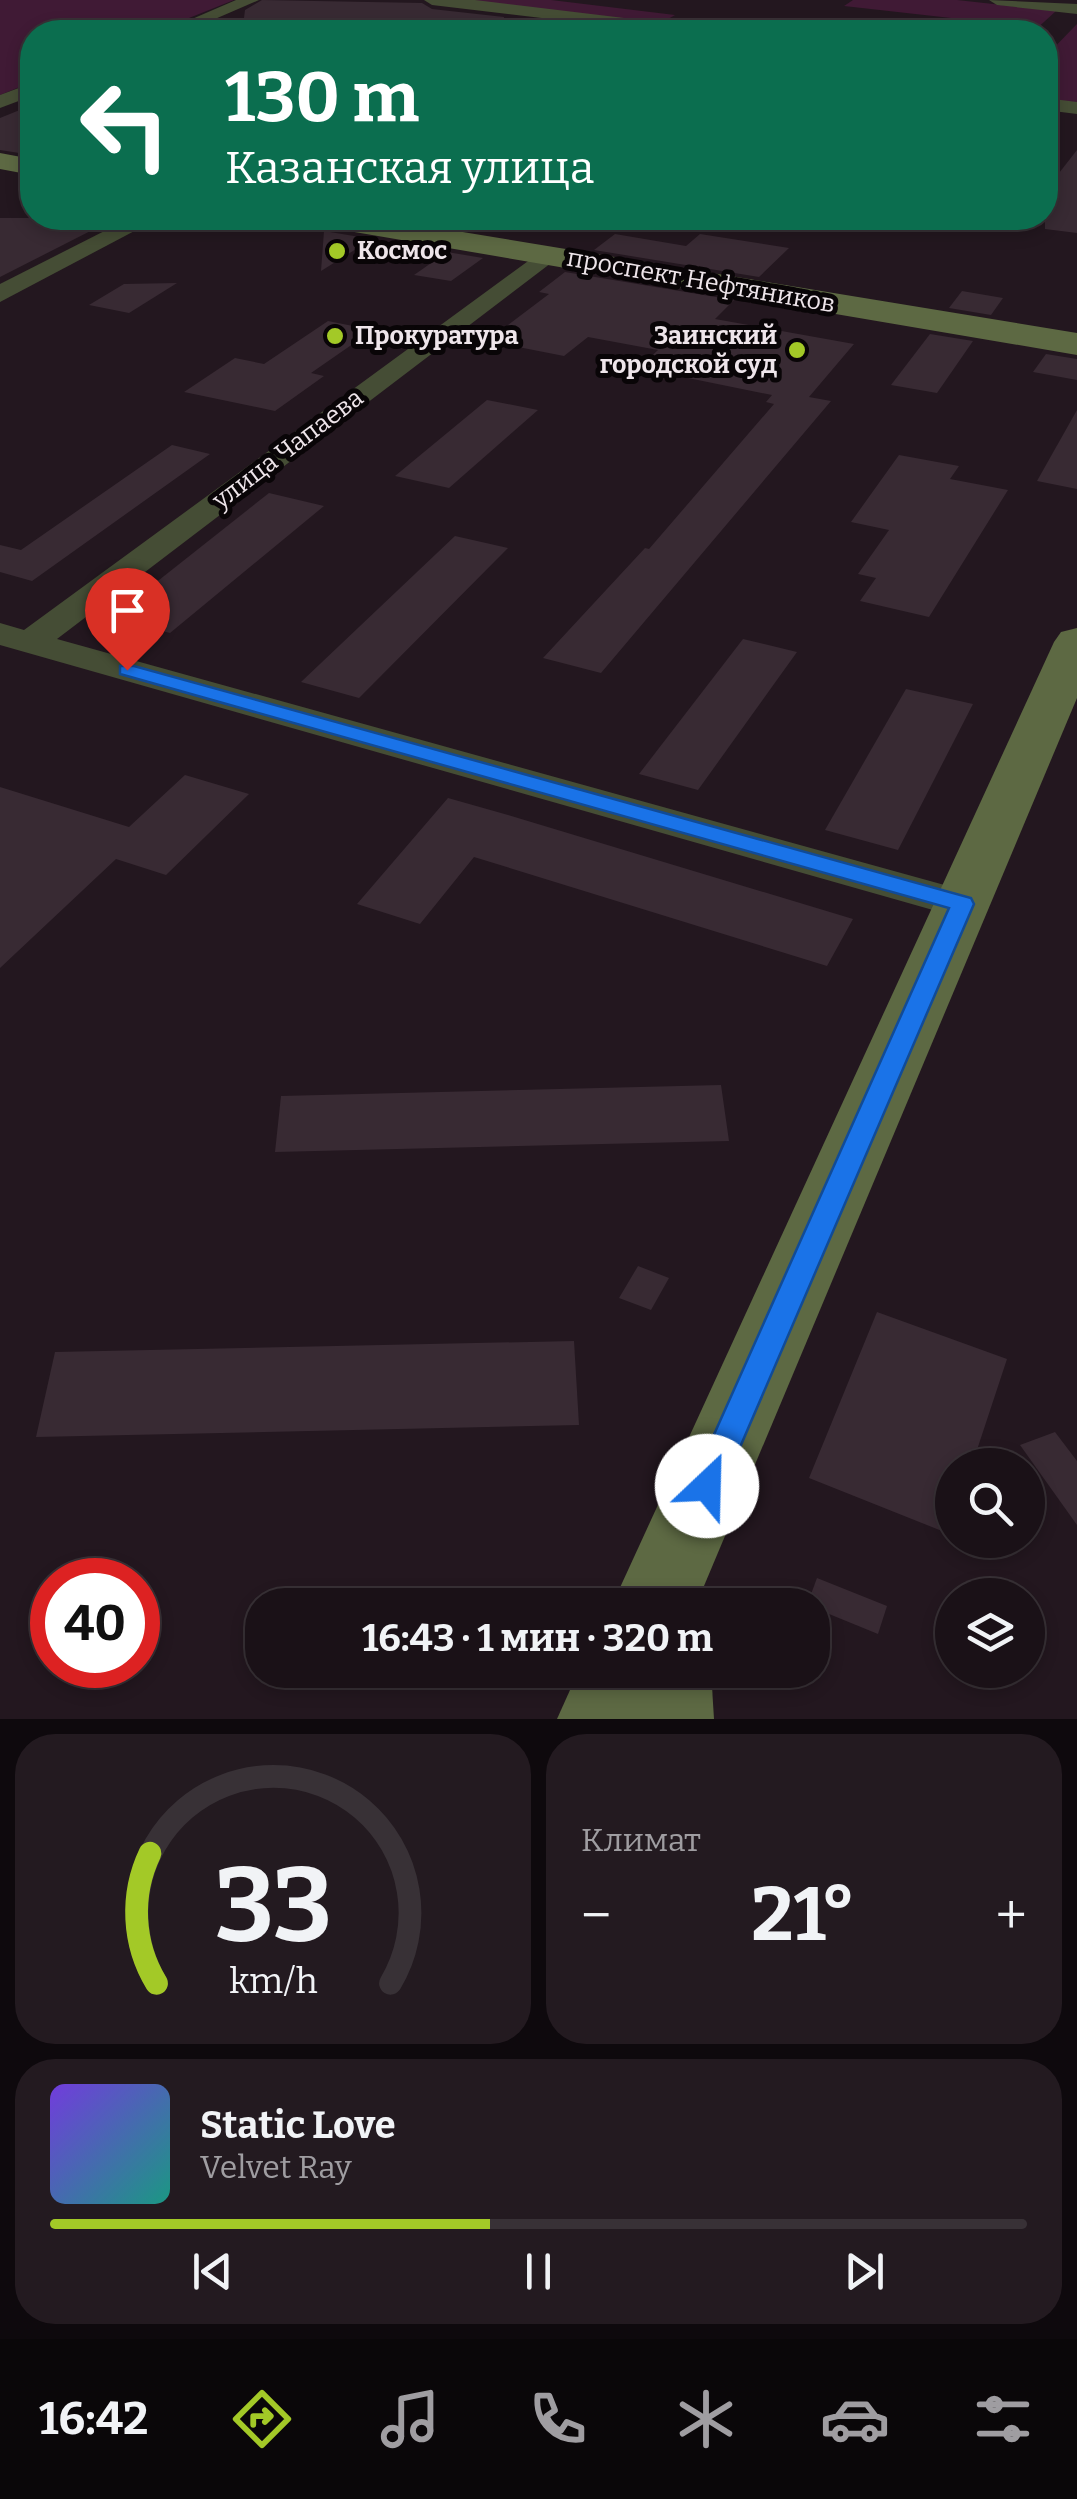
<!DOCTYPE html>
<html lang="ru">
<head>
<meta charset="utf-8">
<style>
  body { margin:0; font-family:Bitter,serif; background:#231a20; color:#f1f3f6; height:100vh; display:flex; flex-direction:column; font-size:38px; white-space:nowrap }
  * { box-sizing:border-box; margin:0 }
  p { font-size:32px; color:#9f9da1 }
  .icon { flex:none; width:55px; height:55px; fill:none; stroke:currentColor; stroke-width:2; stroke-linecap:round; stroke-linejoin:round }
  .map { position:relative; height:1719px; overflow:hidden }
  .panel { display:flex; flex-direction:column; gap:15px; padding:15px; background:#0e090d; flex:1 }
  .panel>* { flex:none }
  .guide { position:absolute; left:20px; top:20px; width:1038px; height:210px; border-radius:40px; box-shadow:0 5px 15px #0003,0 0 0 2px #383136; background:#0b6e4f; color:#fff; overflow:hidden }
  .controls { position:absolute; left:935px; top:1448px; display:grid; gap:20px }
  .controls a { display:grid; place-items:center; width:110px; height:110px; border-radius:50%; background:#1a1117; box-shadow:0 5px 15px #0003,0 0 0 2px #383136; font-size:50px }
  .speed { position:absolute; left:30px; top:1558px; display:flex; gap:20px; font-size:50px; font-weight:700; text-align:center }
  .speed>* { display:grid; place-content:center; width:130px; height:130px; border-radius:50%; background:#1a1117; box-shadow:0 5px 15px #0003,0 0 0 2px #383136; line-height:1 }
  .speed .limit { border:15px solid #d22; background:#fff; color:#111 }
  .pin { position:absolute; display:grid; place-items:center; width:85px; height:85px; color:#fff; margin:-102px -42px; border-radius:50% 50% 50% 0; rotate:-45deg; box-shadow:0 0 10px #0007 }
  .pin .icon { rotate:45deg }
  .me { position:absolute; width:110px; margin:-55px; rotate:24deg; stroke-linejoin:round; filter:drop-shadow(0 0 8px #0008) }
  .turn { display:flex; align-items:center; gap:35px; height:210px; padding:0 40px; font-size:45px }
  .turn .icon { width:130px; height:130px; stroke-width:2.5 }
  .turn b { display:block; font-size:70px; line-height:85px }
  .big { font-size:75px; font-weight:700; line-height:1.1 }
  .panel .tile { flex:1; display:flex; flex-direction:column; justify-content:center; gap:15px; min-width:0; padding:0 35px; border-radius:40px; background:#231a20 }
  .panel .dial { align-items:center; gap:0 }
  .dial svg { height:260px; overflow:visible; fill:none; stroke:#383136; stroke-width:7; stroke-linecap:round; text-anchor:middle }
  .dial text { fill:#f1f3f6; stroke:none }
  .song { display:flex; align-items:center; gap:30px }
  .cover { width:120px; height:120px; border-radius:15px; background:linear-gradient(135deg,hsl(260 70% 55%),hsl(170 70% 35%)) }
  .played { height:10px; border-radius:5px; background:linear-gradient(90deg,#a3c927 45%,#383136 45%) }
  .keys { display:flex; justify-content:space-around; direction:ltr }
  .heat { display:flex; justify-content:space-between; align-items:center; font-size:55px; direction:ltr }
  .panel .tiles { flex:1; display:grid; gap:15px; grid-template-columns:1fr 1fr }
  .tile:last-child { grid-column:span 2 }
  .trip { position:absolute; left:245px; top:1588px; width:585px; height:100px; border-radius:40px; background:#1a1117; box-shadow:0 5px 15px #0003,0 0 0 2px #383136; font-weight:700; line-height:100px; text-align:center }
  .tab-bar { display:flex; height:160px; justify-content:space-around; align-items:center; background:#0a0709; color:#9f9da1 }
  .tab-bar .icon { width:70px; height:70px }
  .tab-bar .current { color:#a3c927 }
  .tab-bar b { font-size:45px; color:#f1f3f6 }
  .map>svg:first-child { display:block }
  .green { fill:#401a35 }
  .building { fill:#382a33 }
  .lines { fill:none; stroke-linecap:round; stroke-linejoin:round }
  .street { fill:#454d35; fill-rule:evenodd }
  .secondary { fill:#5d6943; fill-rule:evenodd }
  .route { fill:#1a73e8; stroke:#114b97; stroke-width:2.5 }
  .poi-dot { fill:#a3c927; stroke:#090507; stroke-width:4 }
  .labels { text-anchor:middle; dominant-baseline:central; stroke-width:10; stroke-linejoin:round; paint-order:stroke }
  .far-poi-label { font-size:25px; font-weight:bold; fill:#eee5ea; stroke:#090507; text-anchor:start }
  .far-street-label { font-size:25px; fill:#eee5ea; stroke:#090507 }
</style>
</head>
<body>
<div class="map">
<svg width="1077" height="1719" viewBox="0 0 1077 1719">
  <rect width="100%" height="100%" fill="#23171f"/>
  <g class="green">
    <polygon points="0,0 234,0 154,32 32,32 32,82 0,95"/>
    <polygon points="451,0 551,0 675,15 658,25"/>
    <polygon points="853,0 957,0 1056,11 1033,32 950,32 938,31 951,18 844,6"/>
    <polygon points="1077,24 1077,103 1045,99 1045,57"/>
  </g>
  <g class="building">
    <polygon points="262,0 422,3 432,9 504,17 503,32 358,32 244,18 245,10"/>
    <polygon points="32,105 32,155 0,150 0,118"/>
    <polygon points="1077,150 1077,233 1045,229 1045,191"/>
    <polygon points="0,218 116,218 0,277"/>
    <polygon points="324,231 372,239 321,271"/>
    <polygon points="615,234 686,246 700,234 789,248 759,277 594,250"/>
    <polygon points="447,252 483,258 451,281 414,275"/>
    <polygon points="565,272 734,300 715,319 854,344 809,397 831,401 601,673 543,658 645,548 649,549 774,404 766,402 772,395 639,368 658,350 588,337 564,356 487,341 549,294 539,292"/>
    <polygon points="177,283 129,313 89,305 124,284"/>
    <polygon points="962,291 1003,298 991,315 949,308"/>
    <polygon points="328,321 373,330 311,373 324,376 275,411 184,392 235,358 264,364"/>
    <polygon points="930,334 973,341 937,393 891,385"/>
    <polygon points="1046,354 1077,359 1077,380 1033,372"/>
    <polygon points="487,400 538,410 449,488 395,476"/>
    <polygon points="1077,410 1077,489 1037,481"/>
    <polygon points="172,445 210,454 32,581 0,572 0,545 21,550"/>
    <polygon points="899,455 959,466 950,479 1008,490 929,617 860,601 876,578 858,574 889,530 851,522"/>
    <polygon points="269,493 324,506 170,633 111,618"/>
    <polygon points="455,536 508,548 359,698 301,682"/>
    <polygon points="743,639 797,652 698,790 639,774"/>
    <polygon points="906,689 973,704 898,850 825,830"/>
    <polygon points="185,775 249,794 166,875 116,859 0,968 0,787 129,827"/>
    <polygon points="448,798 508,815 853,919 827,966 474,857 420,924 357,904"/>
    <polygon points="721,1085 729,1141 275,1152 281,1096"/>
    <polygon points="638,1266 669,1278 651,1310 619,1298"/>
    <polygon points="877,1312 1007,1359 972,1465 952,1465 952,1535 809,1478"/>
    <polygon points="574,1341 579,1425 36,1437 55,1352"/>
    <polygon points="1055,1432 1077,1461 1077,1525 1020,1445"/>
    <polygon points="817,1578 887,1606 878,1634 807,1605"/>
  </g>
  <g class="lines">
    <g class="street">
      <polygon points="236,0 259,0 185,32 162,32"/>
      <polygon points="424,0 475,0 674,24 683,29 659,32 432,5"/>
      <polygon points="989,0 1077,4 1077,14 997,5"/>
      <polygon points="32,83 32,96 0,108 0,95"/>
      <polygon points="1045,98 1077,102 1077,114 1045,110"/>
      <polygon points="130,218 159,218 0,302 0,284"/>
      <polygon points="546,248 555,250 558,255 555,260 57,639 977,894 984,904 977,914 962,918 947,914 0,645 0,623 24,630"/>
    </g>
    <g class="secondary">
      <polygon points="0,153 32,159 32,175 0,169"/>
      <polygon points="310,218 377,218 1077,333 1077,355 325,227"/>
      <polygon points="1077,628 1077,698 696,1605 612,1605 1054,642 1061,632"/>
      <polygon points="579,1670 711,1670 714,1719 557,1719"/>
    </g>
  </g>
  <polygon class="route" points="120,666 134,666 971,898 974,904 719,1496 707,1501 696,1496 691,1486 949,908 120,674"/>
  <g class="poi-dot">
    <circle cx="337" cy="251" r="10"/>
    <circle cx="335" cy="336" r="10"/>
    <circle cx="797" cy="350" r="10"/>
  </g>
  <g class="labels">
    <g class="far-poi-label">
      <text x="357" y="251">Космос</text>
      <text x="355" y="336">Прокуратура</text>
      <text x="777" y="336" text-anchor="end">Заинский<tspan x="777" dy="29">городской суд</tspan></text>
    </g>
    <g class="far-street-label">
      <text transform="translate(701 281) rotate(10)">проспект Нефтяников</text>
      <text transform="translate(288 449) rotate(-37)">улица Чапаева</text>
    </g>
  </g>
</svg>
<div class="controls">
<a><svg class="icon" aria-label="search" viewBox="0 0 24 24"><circle cx="10" cy="10" r="6"/><path d="M15 15l6 6"/></svg></a>
<a><svg class="icon" aria-label="layers" viewBox="0 0 24 24"><path d="M12 4l9 5-9 5-9-5zM3 14l9 5 9-5"/></svg></a>
</div>
<div class="speed"><div class="limit">40</div></div>
<div class="pin" style="left:127px;top:670px;background:#d93025"><svg class="icon" aria-label="arrive" viewBox="0 0 24 24"><path d="M6 21V4h12l-3 4 3 4H6"/></svg></div>
<svg class="me" style="left:707px;top:1486px" viewBox="-20 -20 40 40"><circle r="19" fill="#fff"/><path d="M0-13L10 11 0 6-10 11z" fill="#1a73e8"/></svg>
<div class="trip">16:43 · 1 мин · 320 m</div>
<div class="guide">
<div class="turn"><svg class="icon" aria-label="left" viewBox="0 0 24 24"><path d="M17 20v-9H6M10 6l-5 5 5 5"/></svg><div><b>130 m</b>Казанская улица</div></div>
</div>
</div>
<section class="panel">
<div class="tiles">
<div class="tile dial"><svg viewBox="0 0 100 80">
<path d="M14 69A42 42 0 1 1 86 69"/>
<path d="M14 69A42 42 0 0 1 12 29" stroke="#a3c927"/>
<text x="50" y="56" font-size="32" font-weight="700">33</text>
<text x="50" y="72" font-size="11">km/h</text>
</svg></div>
<div class="tile"><p>Климат</p>
<div class="heat"><a>−</a><b class="big">21°</b><a>+</a></div>
</div>
<div class="tile">
<div class="song"><i class="cover"></i><div><b>Static Love</b><p>Velvet Ray</p></div></div>
<div class="played"></div>
<div class="keys"><svg class="icon" aria-label="previous" viewBox="0 0 24 24"><path d="M18 5L8 12l10 7zM5 5v14"/></svg><svg class="icon" aria-label="pause" viewBox="0 0 24 24"><path d="M8 5v14M16 5v14"/></svg><svg class="icon" aria-label="next" viewBox="0 0 24 24"><path d="M6 5l10 7-10 7zM19 5v14"/></svg></div>
</div>
</div>
</section>
<nav class="tab-bar">
<b>16:42</b>
<svg class="icon current" aria-label="directions" viewBox="0 0 24 24"><path d="M12 3l9 9-9 9-9-9zM9 14v-3h6M13 9l2 2-2 2"/></svg>
<svg class="icon" aria-label="music" viewBox="0 0 24 24"><path d="M9 18V5l10-2v13"/><circle cx="6" cy="18" r="3"/><circle cx="16" cy="16" r="3"/></svg>
<svg class="icon" aria-label="phone" viewBox="0 0 24 24"><path d="M5 4h4l2 5-3 2q2 4 5 5l2-3 5 2v4C11 20 4 13 5 4z"/></svg>
<svg class="icon" aria-label="climate" viewBox="0 0 24 24"><path d="M12 3v18M4 7l16 10M4 17L20 7"/></svg>
<svg class="icon" aria-label="car" viewBox="0 0 24 24"><path d="M5 17H2v-5l4-1 3-4h7l3 4 3 1v5h-3M9 17h6M6 11h13"/><circle cx="7" cy="17" r="2"/><circle cx="17" cy="17" r="2"/></svg>
<svg class="icon" aria-label="filters" viewBox="0 0 24 24"><path d="M4 7h16M4 17h16"/><circle cx="9" cy="7" r="2"/><circle cx="15" cy="17" r="2"/></svg>
</nav>
</body>
</html>
